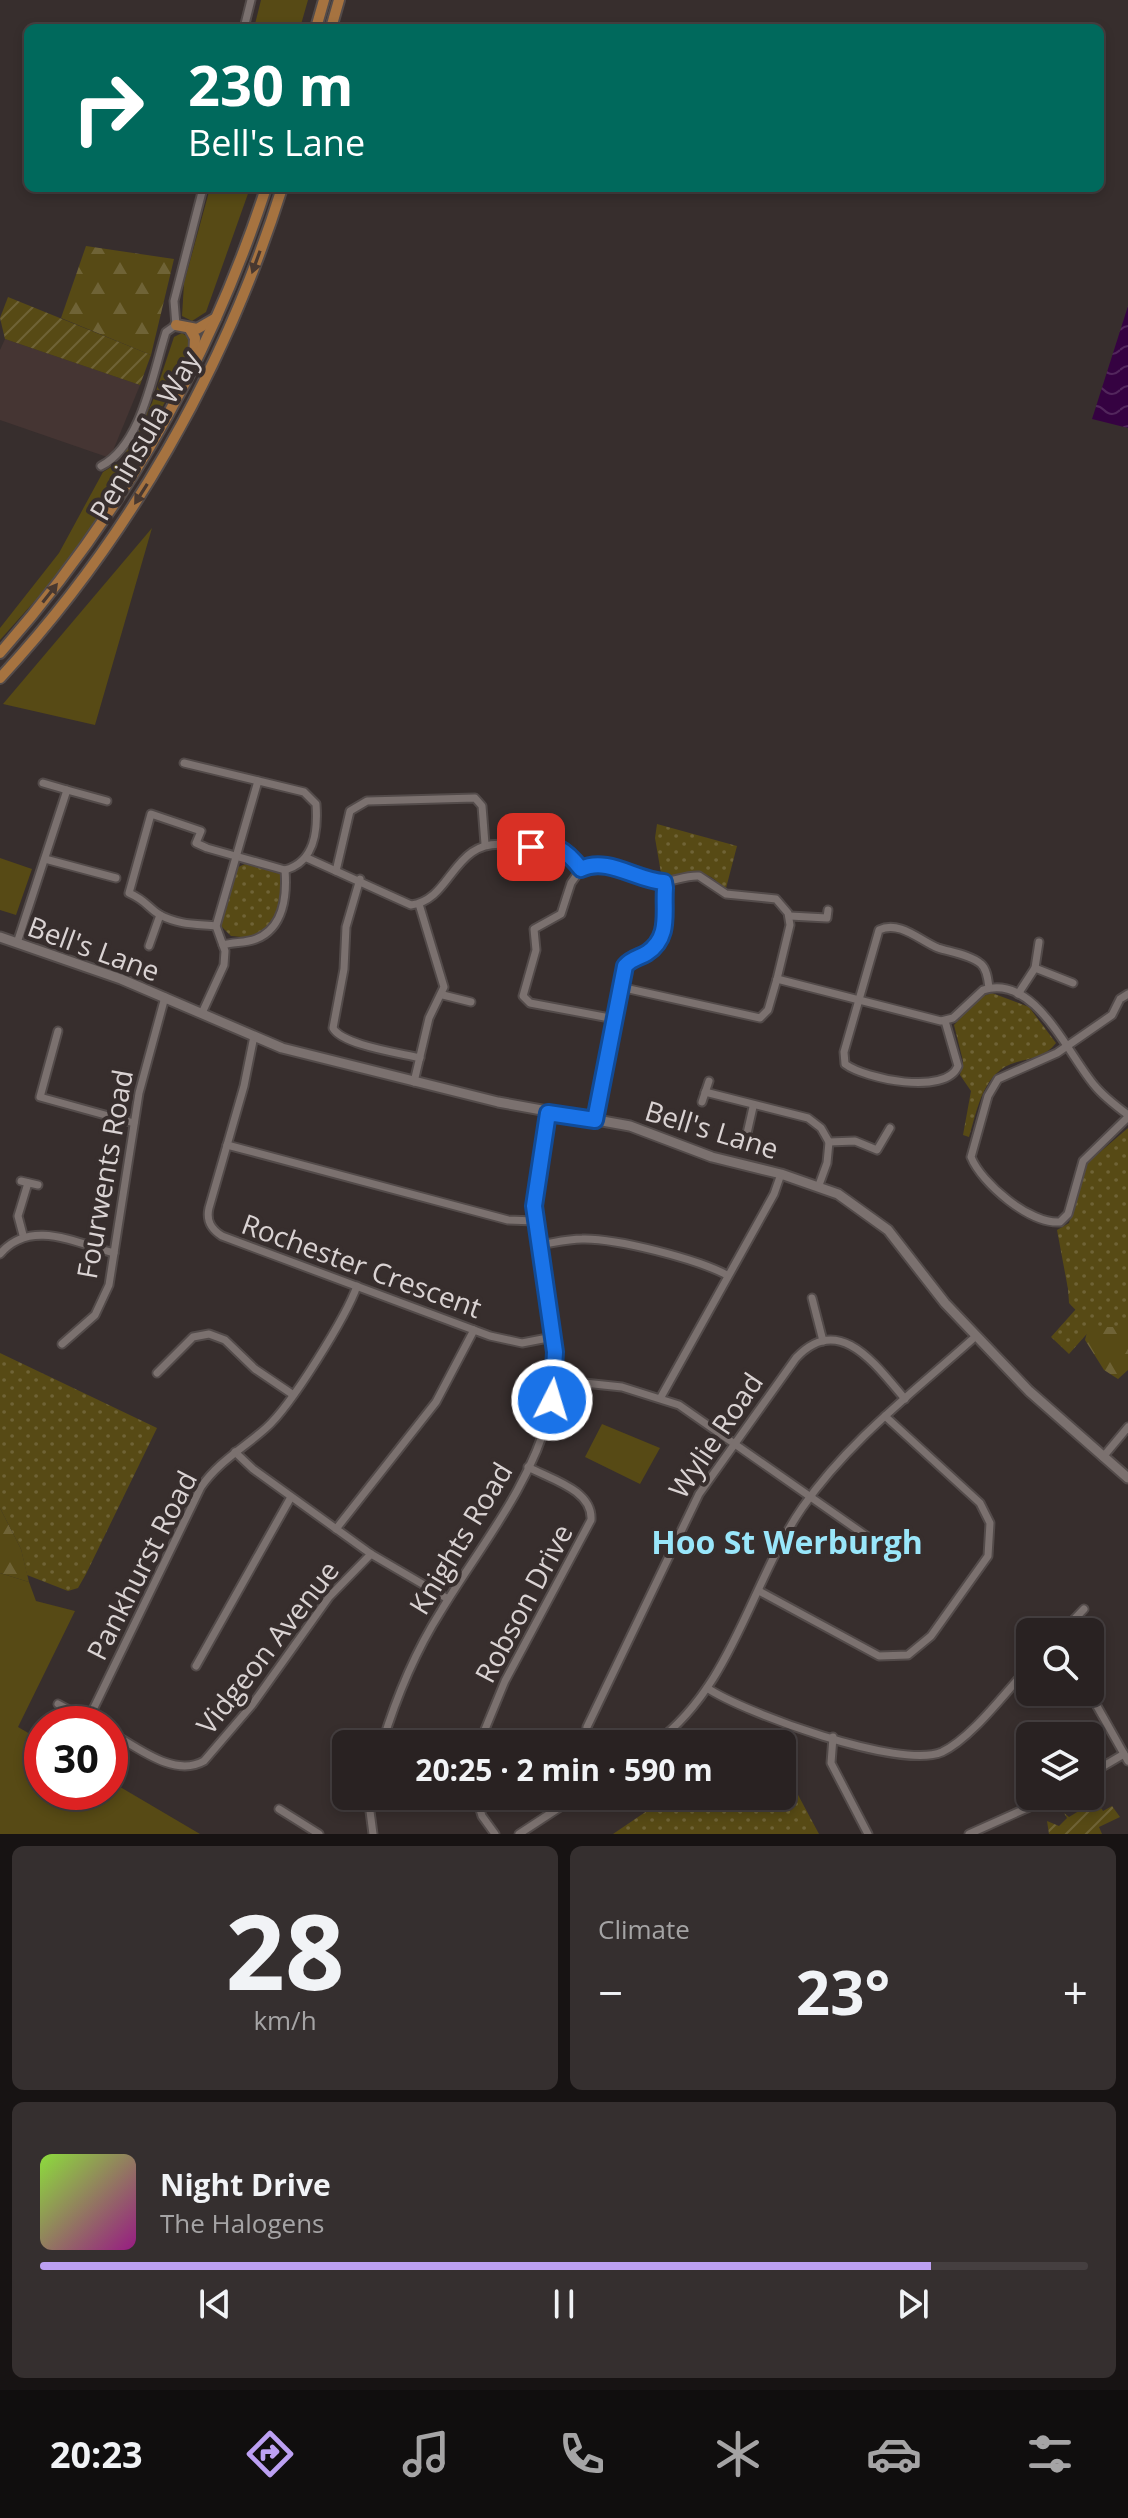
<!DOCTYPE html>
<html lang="en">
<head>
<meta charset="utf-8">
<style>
  body { margin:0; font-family:"Open Sans",sans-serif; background:#352f2f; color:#f1f3f6; height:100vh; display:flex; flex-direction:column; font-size:30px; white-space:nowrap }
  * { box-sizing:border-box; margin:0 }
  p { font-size:26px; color:#a5a4a5 }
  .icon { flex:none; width:44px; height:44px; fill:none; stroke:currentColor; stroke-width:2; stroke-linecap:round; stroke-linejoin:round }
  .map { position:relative; height:1834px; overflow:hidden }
  .details { display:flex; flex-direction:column; gap:12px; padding:12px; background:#171313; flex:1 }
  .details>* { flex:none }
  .hud { position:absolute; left:24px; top:24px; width:1080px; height:168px; border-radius:12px; box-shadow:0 4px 12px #0003,0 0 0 2px #453f40; background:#00695c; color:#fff; overflow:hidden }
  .tools { position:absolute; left:1016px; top:1618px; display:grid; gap:16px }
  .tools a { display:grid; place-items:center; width:88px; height:88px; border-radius:12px; background:#292222; box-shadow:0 4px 12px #0003,0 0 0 2px #453f40; font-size:40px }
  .speed { position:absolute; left:24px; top:1706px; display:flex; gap:16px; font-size:40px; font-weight:700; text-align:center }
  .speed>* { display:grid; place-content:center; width:104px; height:104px; border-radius:50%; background:#292222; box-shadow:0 4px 12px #0003,0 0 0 2px #453f40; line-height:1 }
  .speed .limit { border:12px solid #d22; background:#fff; color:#111 }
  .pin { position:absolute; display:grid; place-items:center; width:68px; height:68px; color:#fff; margin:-34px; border-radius:16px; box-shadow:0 4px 12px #0006 }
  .me { position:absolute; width:88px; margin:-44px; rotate:5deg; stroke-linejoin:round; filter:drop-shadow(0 0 6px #0008) }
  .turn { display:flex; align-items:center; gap:28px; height:168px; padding:0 32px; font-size:36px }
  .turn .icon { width:104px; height:104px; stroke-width:2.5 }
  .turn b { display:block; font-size:56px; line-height:68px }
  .big { font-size:60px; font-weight:700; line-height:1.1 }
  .details .card { flex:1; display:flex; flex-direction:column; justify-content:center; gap:12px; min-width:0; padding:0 28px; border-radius:12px; background:#352f2f }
  .details .dial { align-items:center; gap:0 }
  .dial b { font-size:104px; line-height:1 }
  .song { display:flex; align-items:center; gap:24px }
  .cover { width:96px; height:96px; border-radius:12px; background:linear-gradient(135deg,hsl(90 70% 55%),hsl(310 70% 35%)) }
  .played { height:8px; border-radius:4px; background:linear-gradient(90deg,#bca0f2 85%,#453f40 85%) }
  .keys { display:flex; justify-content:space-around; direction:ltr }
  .heat { display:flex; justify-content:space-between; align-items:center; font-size:44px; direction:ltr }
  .details .tiles { flex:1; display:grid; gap:12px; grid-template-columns:1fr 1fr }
  .card:last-child { grid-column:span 2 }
  .trip { position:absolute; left:332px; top:1730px; width:464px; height:80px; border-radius:12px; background:#292222; box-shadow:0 4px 12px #0003,0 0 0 2px #453f40; font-weight:700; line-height:80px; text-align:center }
  .dock { display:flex; height:128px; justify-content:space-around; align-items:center; background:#100e0e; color:#a5a4a5 }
  .dock .icon { width:56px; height:56px }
  .dock .selected { color:#bca0f2 }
  .dock b { font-size:36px; color:#f1f3f6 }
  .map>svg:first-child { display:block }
  .built { fill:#453533 }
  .grass { fill:#574a15 }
  .forest { fill:url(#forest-firs) }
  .park { fill:url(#park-dots) }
  .garden { fill:url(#garden-furrows) }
  .water { fill:url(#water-waves) }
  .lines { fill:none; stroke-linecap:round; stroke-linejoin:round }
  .street-casing { stroke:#534b4a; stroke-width:11 }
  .secondary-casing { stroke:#534b4a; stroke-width:13 }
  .primary-casing { stroke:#534b4a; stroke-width:14 }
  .street { stroke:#7b716f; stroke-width:7 }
  .secondary { stroke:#7b716f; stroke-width:9 }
  .primary { stroke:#a67340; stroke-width:10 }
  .oneway { fill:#483830 }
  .route-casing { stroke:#114b97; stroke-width:20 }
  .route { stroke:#1a73e8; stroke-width:14 }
  .labels { text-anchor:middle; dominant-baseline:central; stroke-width:8; stroke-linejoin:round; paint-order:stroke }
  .street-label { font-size:28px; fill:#dad3d3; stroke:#372e2d }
  .quarter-label { font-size:32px; font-weight:bold; fill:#99e6fa; stroke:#372e2d }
</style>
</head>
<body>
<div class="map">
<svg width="1128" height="1834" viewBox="0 0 1128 1834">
  <defs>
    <pattern id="forest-firs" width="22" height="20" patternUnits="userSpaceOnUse" patternTransform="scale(2)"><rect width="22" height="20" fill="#574a15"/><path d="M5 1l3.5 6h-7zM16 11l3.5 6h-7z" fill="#6f6336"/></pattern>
    <pattern id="park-dots" width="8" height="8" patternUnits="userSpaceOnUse" patternTransform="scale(2)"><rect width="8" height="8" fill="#574a15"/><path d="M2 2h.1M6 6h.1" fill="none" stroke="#6f6336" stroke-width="1.8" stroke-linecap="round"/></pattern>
    <pattern id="garden-furrows" width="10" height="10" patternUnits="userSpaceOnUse" patternTransform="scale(2)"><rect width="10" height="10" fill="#574a15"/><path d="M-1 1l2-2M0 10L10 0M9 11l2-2" fill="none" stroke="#6f6336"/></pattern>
    <pattern id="water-waves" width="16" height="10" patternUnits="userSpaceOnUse" patternTransform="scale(2)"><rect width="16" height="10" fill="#350241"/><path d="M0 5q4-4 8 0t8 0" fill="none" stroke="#52265c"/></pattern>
  </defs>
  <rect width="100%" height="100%" fill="#372e2d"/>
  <polygon class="built" points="5,339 140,385 110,458 0,420 0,350"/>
  <g class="grass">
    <polygon points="261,0 308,0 300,28 254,28"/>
    <polygon points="210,188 250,188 206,312 192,321 182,316 184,283"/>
    <polygon points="182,333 188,337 190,349 174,386 103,513 57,576 0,640 0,628 59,553 103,472 121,461 152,403 174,337"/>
    <polygon points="152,528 95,725 3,704"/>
    <polygon points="0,858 32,869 16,915 0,910"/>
    <polygon points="602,1424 660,1448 640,1484 585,1457"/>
    <polygon points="0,1573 29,1582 36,1601 75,1611 18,1727 42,1741 42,1792 110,1792 110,1781 200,1834 0,1834"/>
  </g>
  <g class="forest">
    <polygon points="86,246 174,259 151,355 61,318"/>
    <polygon points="1128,1222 1128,1370 1118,1379 1104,1370 1085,1340 1089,1324 1069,1303 1067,1271"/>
    <polygon points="0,1508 21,1549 29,1582 0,1573"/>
  </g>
  <g class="park">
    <path d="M657 824 737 846 725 892C708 864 687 874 662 879L655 838Z"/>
    <path d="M245 864 280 874C292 897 273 923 257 935 251 940 238 936 231 936L221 926 236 868Z"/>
    <path d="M992 993 1029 1007 1056 1043C1046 1056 1032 1058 1017 1062 983 1071 978 1108 969 1137L963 1135 971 1091 960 1075 963 1061 954 1025 980 997Z"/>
    <polygon points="1128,1128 1128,1327 1093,1327 1069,1354 1051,1337 1076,1309 1071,1305 1057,1230 1069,1223 1086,1164"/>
    <polygon points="0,1353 157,1428 86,1574 78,1588 68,1591 27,1575 21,1549 0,1508"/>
    <polygon points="782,1765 819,1834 613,1834 669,1796 782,1796"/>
  </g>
  <g class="garden">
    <polygon points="8,297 151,355 140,385 5,339 0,318"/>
    <polygon points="1091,1800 1096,1800 1103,1811 1112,1806 1120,1817 1099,1827 1102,1834 1049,1834 1047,1821 1059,1826 1067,1818 1064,1813 1069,1817 1087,1806 1093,1808"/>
  </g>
  <polygon class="water" points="1128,306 1128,428 1092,419"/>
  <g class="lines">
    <defs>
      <g id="street">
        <polyline points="244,28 251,0"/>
        <path d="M101 466C142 445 153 372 166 332L176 325 174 301 203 188"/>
        <path d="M184 763 304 792 316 804C318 831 315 862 285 870L207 848 196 843 201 831 151 814 129 893C147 901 148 908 160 915 179 925 196 924 216 926"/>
        <polyline points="43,783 67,790"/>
        <path d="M520 848C554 845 559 841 581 869 606 857 630 878 654 882 670 884 683 875 699 876L726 894 776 899 788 913 790 925 777 979 768 1010 760 1018 620 987"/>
        <path d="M307 858 411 905C453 900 452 837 508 845"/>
        <polyline points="45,859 116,878"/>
        <polyline points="581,869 571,883 561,914 534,929 536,950 523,996 530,1003 615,1019"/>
        <polyline points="336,871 350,811 367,801 475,798 482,806 485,844"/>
        <path d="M360 879 346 927 344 969 333 1028C342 1045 400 1053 420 1058"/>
        <polyline points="790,916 827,918 828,910"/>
        <polyline points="17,943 67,790 107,801"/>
        <path d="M223 945C234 942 246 943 256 939 284 928 287 895 285 870"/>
        <polyline points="149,946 160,915"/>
        <polyline points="1035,968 1039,942"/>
        <path d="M777 979 941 1021 953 1018 983 990C1035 973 1068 1055 1095 1086 1104 1097 1116 1106 1128 1115"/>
        <polyline points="1018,994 1035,968 1073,983"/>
        <path d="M1128 994 1120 999 1112 1015 1057 1053 998 1079 988 1096 971 1157C982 1184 1030 1224 1060 1222L1068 1214 1083 1161 1128 1117"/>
        <polyline points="443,995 471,1002"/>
        <polyline points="202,1013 224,965 225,951 216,926 258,781"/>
        <path d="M945 1021 958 1066C946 1096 865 1079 845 1064L844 1052 879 930C900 920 920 941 938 948 950 952 971 955 981 964 987 969 988 980 989 988"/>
        <polyline points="58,1031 40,1097 134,1123"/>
        <path d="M254 1036 244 1086 209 1208C206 1221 211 1229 222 1236L490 1336 522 1343 553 1337"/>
        <polyline points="414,1082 429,1018 444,987 419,904"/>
        <polyline points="705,1092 808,1118 821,1128 829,1142 855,1141 877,1150 890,1128"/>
        <polyline points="702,1102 709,1081"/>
        <path d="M595 1120 625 966C631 959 638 958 647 953 671 938 665 907 664 882"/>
        <polyline points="746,1138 753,1107"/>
        <polyline points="227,1145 508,1220 535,1221"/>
        <polyline points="21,1181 38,1185"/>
        <polyline points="819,1185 827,1163 829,1142"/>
        <polyline points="23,1235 18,1216 28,1183"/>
        <path d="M539 1245C553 1243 567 1239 582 1239 616 1238 697 1259 727 1275"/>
        <path d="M0 1254C30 1218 76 1243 114 1253"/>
        <polyline points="812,1298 823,1341"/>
        <polyline points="62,1344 95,1315 109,1285 139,1093 165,997"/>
        <polyline points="157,1373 193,1337 209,1334 225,1340 255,1369 292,1394"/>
        <polyline points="556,1380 622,1387 679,1405 875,1542"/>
        <polyline points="661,1397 774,1194 781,1174"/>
        <polyline points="235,1452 253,1469 371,1554 448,1599"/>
        <polyline points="1103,1457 1128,1427"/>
        <polyline points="336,1529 436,1402 474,1330"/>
        <polyline points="759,1591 879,1656 908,1655 931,1636 988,1556 990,1523 980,1503 885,1416"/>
        <polyline points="1062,1632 1084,1609"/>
        <polyline points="196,1666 291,1497"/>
        <path d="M707 1688C745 1713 900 1770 942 1752 972 1738 1006 1691 1030 1666"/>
        <polyline points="1089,1692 1128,1761"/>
        <polyline points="58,1704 95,1724"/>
        <path d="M88 1720 201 1487C219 1461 244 1448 266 1428 291 1406 346 1317 357 1286"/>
        <path d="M110 1732C137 1747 174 1778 204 1761L252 1705 329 1597 371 1554"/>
        <polyline points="833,1737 831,1763 868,1834"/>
        <path d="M382 1744C396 1698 415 1652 441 1611 479 1548 530 1487 549 1414 566 1350 542 1286 535 1221 531 1185 543 1149 548 1113"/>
        <path d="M479 1744 505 1681 591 1520C593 1490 550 1479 528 1467"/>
        <path d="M585 1744 587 1727 699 1494 796 1358C840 1311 877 1367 905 1399"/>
        <path d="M654 1744C733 1686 750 1584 802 1508 849 1440 916 1390 976 1336"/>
        <polyline points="1090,1774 1124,1754"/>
        <polyline points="368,1796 373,1834"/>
        <polyline points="476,1796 482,1816 495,1834"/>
        <polyline points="279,1809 319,1834"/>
        <polyline points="519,1834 577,1796"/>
        <polyline points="969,1834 1054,1796"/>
      </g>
      <polyline id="secondary" points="0,937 121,979 282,1048 498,1102 630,1126 712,1157 781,1174 838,1194 888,1230 945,1303 1029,1391 1128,1478"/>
      <g id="primary">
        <polyline points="316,28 324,0"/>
        <polyline points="331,28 339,0"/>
        <polyline points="176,325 197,329 216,318"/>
        <polyline points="190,329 195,338 194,361"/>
        <path d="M0 653C120 517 210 360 266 188"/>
        <path d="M0 678C129 539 225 369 282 188"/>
      </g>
    </defs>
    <use href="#street" class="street-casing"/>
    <use href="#secondary" class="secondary-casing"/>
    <use href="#primary" class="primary-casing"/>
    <use href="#street" class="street"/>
    <use href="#secondary" class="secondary"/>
    <use href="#primary" class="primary"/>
  </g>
  <defs><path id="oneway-solid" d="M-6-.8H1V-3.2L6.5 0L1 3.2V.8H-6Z" transform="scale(2)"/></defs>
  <g class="oneway">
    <use href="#oneway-solid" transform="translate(256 262) rotate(110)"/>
    <use href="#oneway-solid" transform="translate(141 494) rotate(122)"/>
    <use href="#oneway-solid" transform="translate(50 593) rotate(-52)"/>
  </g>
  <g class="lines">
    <defs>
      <path id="route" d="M531 847C556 842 566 850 581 869 608 856 637 881 664 882L665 888C663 912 671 937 647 953 639 958 632 958 625 966L595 1120 548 1113 534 1206 555 1352 552 1400"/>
    </defs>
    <use href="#route" class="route-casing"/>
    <use href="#route" class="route"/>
  </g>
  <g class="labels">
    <g class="street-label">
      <text transform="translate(144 435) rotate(-60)">Peninsula Way</text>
      <text transform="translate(94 948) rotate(20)">Bell's Lane</text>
      <text transform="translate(712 1129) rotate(17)">Bell's Lane</text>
      <text transform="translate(104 1174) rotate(-80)">Fourwents Road</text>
      <text transform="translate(362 1265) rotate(20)">Rochester Crescent</text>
      <text transform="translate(715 1435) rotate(-56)">Wylie Road</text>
      <text transform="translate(460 1538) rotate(-59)">Knights Road</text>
      <text transform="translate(141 1565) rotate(-63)">Pankhurst Road</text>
      <text transform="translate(523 1603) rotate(-62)">Robson Drive</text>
      <text transform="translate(267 1647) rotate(-52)">Vidgeon Avenue</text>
    </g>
    <g class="quarter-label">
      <text x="787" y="1541">Hoo St Werburgh</text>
    </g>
  </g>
</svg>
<div class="tools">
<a><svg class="icon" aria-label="search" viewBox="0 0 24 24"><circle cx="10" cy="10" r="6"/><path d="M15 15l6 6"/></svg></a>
<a><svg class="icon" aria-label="layers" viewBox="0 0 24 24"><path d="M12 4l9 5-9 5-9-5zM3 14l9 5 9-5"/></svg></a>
</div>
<div class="speed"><div class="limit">30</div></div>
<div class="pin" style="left:531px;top:847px;background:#d93025"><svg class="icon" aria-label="arrive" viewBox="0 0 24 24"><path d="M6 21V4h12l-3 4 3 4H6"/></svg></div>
<svg class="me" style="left:552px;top:1400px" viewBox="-20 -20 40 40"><circle r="17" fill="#1a73e8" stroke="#fff" stroke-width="3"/><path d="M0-11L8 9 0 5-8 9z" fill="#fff"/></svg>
<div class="trip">20:25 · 2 min · 590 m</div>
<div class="hud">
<div class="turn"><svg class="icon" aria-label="right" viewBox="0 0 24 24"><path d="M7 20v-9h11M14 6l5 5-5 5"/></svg><div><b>230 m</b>Bell's Lane</div></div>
</div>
</div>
<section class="details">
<div class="tiles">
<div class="card dial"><b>28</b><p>km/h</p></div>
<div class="card"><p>Climate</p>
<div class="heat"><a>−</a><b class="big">23°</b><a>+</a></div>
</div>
<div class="card">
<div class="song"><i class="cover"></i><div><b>Night Drive</b><p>The Halogens</p></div></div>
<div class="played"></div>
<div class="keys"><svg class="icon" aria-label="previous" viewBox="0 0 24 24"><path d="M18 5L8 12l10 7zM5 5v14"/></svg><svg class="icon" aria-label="pause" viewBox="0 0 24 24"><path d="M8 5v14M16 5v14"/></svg><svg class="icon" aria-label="next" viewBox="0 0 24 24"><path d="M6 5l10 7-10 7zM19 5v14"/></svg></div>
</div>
</div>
</section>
<nav class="dock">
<b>20:23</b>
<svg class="icon selected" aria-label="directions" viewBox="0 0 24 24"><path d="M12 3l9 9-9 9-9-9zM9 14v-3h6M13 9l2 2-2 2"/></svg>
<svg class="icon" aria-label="music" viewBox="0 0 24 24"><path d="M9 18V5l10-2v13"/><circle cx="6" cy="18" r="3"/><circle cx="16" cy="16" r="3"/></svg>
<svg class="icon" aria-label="phone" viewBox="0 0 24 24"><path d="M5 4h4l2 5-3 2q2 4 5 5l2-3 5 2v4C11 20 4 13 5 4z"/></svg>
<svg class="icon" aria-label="climate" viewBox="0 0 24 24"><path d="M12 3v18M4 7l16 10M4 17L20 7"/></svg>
<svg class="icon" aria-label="car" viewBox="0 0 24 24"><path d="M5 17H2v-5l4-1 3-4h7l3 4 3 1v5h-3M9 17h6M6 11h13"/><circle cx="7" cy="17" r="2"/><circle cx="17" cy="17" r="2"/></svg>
<svg class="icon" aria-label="filters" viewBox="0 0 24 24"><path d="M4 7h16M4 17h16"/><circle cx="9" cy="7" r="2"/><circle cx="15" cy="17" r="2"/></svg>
</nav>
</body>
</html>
